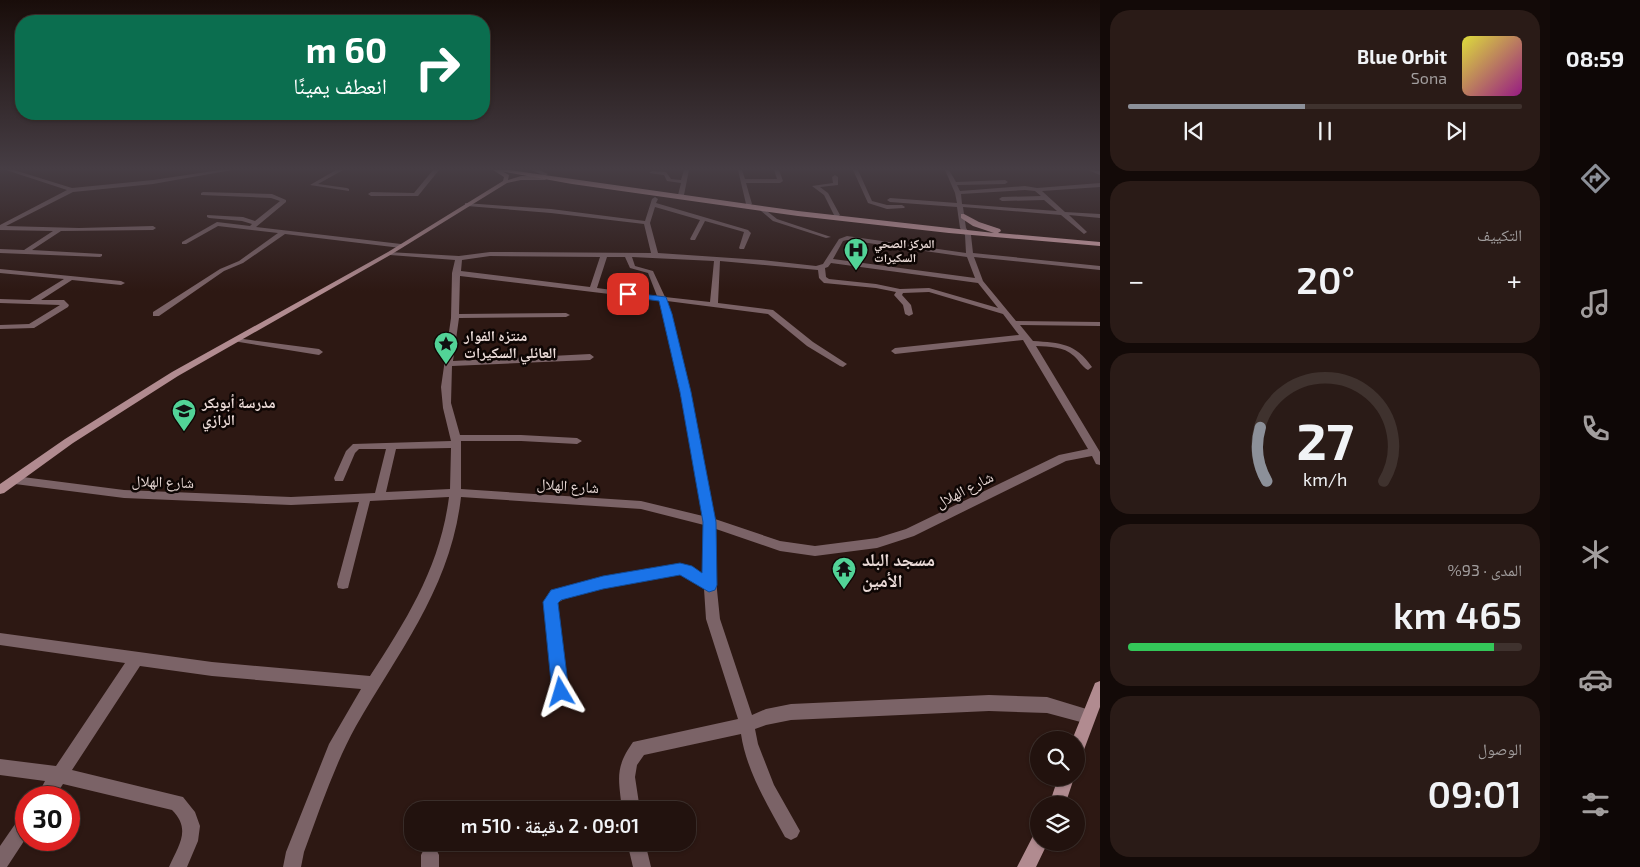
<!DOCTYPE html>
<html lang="ar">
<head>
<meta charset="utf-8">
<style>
  body { margin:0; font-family:"Exo 2","Noto Naskh Arabic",sans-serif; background:#2a1b17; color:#f1f3f6; direction:rtl; height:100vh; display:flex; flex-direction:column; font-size:19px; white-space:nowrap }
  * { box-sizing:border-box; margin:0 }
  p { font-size:16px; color:#a29e9e }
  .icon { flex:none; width:28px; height:28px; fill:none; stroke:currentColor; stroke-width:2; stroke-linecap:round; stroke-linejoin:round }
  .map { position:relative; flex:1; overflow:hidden; direction:ltr }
  .side { display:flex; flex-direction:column; gap:10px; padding:10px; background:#130a08; width:450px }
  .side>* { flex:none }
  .top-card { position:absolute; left:15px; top:15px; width:475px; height:105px; border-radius:20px; box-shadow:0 1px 4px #0004,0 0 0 1px #3f322e; direction:rtl; background:#0b6e4f; color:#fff; overflow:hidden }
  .controls { position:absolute; left:1030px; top:731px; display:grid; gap:10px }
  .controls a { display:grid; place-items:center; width:55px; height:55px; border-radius:50%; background:#22120e; box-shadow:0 1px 4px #0004,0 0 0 1px #3f322e; font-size:25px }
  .speed { position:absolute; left:15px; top:786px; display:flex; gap:10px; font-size:25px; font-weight:700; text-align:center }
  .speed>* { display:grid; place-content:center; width:65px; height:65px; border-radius:50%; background:#22120e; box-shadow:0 1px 4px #0004,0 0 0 1px #3f322e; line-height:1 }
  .speed .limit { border:8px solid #d22; background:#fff; color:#111 }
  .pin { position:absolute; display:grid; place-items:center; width:42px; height:42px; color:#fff; margin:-21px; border-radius:10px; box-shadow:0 2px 8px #0006 }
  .me { position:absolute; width:55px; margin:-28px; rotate:353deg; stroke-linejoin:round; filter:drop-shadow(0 0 4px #0008) }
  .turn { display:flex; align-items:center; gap:18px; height:105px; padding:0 20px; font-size:22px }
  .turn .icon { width:65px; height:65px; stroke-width:2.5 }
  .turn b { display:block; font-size:35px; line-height:42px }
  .big { font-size:38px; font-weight:600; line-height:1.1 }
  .side .widget { flex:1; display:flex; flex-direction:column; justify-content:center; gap:8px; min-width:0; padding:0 18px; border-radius:20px; background:#2a1b17 }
  .side .dial { align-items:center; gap:0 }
  .dial svg { height:130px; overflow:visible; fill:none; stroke:#3f322e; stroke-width:7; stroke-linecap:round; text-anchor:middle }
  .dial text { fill:#f1f3f6; stroke:none }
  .song { display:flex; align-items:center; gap:15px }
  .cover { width:60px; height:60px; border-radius:8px; background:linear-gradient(135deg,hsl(60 70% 55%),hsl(310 70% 35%)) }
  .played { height:5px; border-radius:2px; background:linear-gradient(90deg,#8c9099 45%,#3f322e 45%) }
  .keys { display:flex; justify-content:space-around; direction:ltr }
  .heat { display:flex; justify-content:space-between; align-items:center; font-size:28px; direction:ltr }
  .charge { height:8px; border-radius:4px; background:linear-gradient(90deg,#34c759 93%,#3f322e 0) }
  .trip { position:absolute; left:404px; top:801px; width:292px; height:50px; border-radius:20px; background:#22120e; box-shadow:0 1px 4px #0004,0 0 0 1px #3f322e; font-weight:600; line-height:50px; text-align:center; direction:rtl }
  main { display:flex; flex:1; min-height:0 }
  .dock { display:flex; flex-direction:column; width:90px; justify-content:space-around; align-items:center; background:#0e0706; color:#a29e9e }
  .dock .icon { width:35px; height:35px }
  .dock .on { color:#8c9099 }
  .dock b { font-size:22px; color:#f1f3f6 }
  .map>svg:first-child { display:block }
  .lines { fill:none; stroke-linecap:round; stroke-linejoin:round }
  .street { fill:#7b6367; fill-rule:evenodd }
  .secondary { fill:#b18b90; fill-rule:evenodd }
  .primary { fill:#daa9b0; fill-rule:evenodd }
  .route { fill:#1a73e8; stroke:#114b97 }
  .labels { text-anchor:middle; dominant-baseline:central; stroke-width:5; stroke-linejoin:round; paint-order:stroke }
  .far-poi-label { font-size:12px; font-weight:bold; fill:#eadad7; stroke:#0e0604; text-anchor:start }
  .poi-label { font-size:15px; font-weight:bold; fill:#eadad7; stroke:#0e0604; text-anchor:start }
  .street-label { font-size:15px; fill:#eadad7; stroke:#0e0604 }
  .near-poi-label { font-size:18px; font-weight:bold; fill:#eadad7; stroke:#0e0604; text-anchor:start }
</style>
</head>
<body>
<main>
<nav class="dock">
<b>08:59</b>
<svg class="icon on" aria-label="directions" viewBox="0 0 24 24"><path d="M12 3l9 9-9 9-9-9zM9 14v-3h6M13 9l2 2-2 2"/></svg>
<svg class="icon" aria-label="music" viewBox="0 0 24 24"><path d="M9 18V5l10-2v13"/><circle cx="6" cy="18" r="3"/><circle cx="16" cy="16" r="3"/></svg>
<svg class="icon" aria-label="phone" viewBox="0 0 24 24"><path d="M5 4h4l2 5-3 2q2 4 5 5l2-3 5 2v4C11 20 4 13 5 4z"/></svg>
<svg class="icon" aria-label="climate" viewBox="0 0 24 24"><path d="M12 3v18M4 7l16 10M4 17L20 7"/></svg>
<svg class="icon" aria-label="car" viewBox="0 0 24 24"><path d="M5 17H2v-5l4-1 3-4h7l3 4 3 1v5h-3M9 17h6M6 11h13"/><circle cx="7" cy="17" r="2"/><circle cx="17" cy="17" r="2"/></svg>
<svg class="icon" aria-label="filters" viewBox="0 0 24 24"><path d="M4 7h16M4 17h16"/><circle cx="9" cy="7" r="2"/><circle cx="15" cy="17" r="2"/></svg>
</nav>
<section class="side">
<div class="widget">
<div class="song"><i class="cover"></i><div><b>Blue Orbit</b><p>Sona</p></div></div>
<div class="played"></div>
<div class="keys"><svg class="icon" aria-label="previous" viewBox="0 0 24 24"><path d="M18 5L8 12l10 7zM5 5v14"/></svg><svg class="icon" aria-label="pause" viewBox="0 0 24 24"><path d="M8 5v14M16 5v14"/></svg><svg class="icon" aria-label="next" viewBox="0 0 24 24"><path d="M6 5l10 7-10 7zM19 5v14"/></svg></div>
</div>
<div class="widget"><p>التكييف</p>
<div class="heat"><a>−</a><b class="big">20°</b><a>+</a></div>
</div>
<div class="widget dial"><svg viewBox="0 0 100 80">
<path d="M14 69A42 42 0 1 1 86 69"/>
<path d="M14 69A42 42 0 0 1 10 36" stroke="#8c9099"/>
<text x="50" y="56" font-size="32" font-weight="700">27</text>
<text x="50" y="72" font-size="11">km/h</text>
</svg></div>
<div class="widget"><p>المدى · 93%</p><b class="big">465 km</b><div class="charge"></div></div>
<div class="widget"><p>الوصول</p><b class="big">09:01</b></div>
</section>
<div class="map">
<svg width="1100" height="867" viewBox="0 0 1100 867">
  <rect width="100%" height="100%" fill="#2d1813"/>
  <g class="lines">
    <g class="street">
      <polygon points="6,170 14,170 72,188 153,180 220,170 232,170 153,184 73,192 6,226 79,228 153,226 156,228 153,230 61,231 32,250 102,254 102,256 100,257 0,253 0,249 24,250 53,231 0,230 0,225 67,190"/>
      <polygon points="336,170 343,170 318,184 347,188 349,189 349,191 310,185"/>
      <polygon points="433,170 439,170 418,196 371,196 368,194 371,192 414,193"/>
      <polygon points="531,170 539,170 548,174 545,176"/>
      <polygon points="684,170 689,170 684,195 681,197 678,195 681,183 667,181 664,175 649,173 652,171 666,172 671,179 681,180"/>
      <polygon points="738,170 742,170 745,179 777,179 774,170 779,170 783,181 780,183 746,183 752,204 749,206 746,204"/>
      <polygon points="853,170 858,170 872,201 887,205 902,205 905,207 904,208 887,209 868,203"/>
      <path d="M945 170H949L956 182 1005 180 1008 182 1005 184 957 185 960 191 1025 186 1037 188 1100 183V187L1042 191 1065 212 1100 214V218L1069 215 1086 231 1087 232 1084 234 1061 215 963 207 966 228 971 235 973 253 1100 266V270L974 257 983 281 1016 321 1100 322V326L1020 325 1033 341C1061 343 1075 343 1092 367L1088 370C1082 367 1079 360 1074 356 1063 346 1050 347 1036 346L1100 452V465L1096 464 1092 456 1066 461 914 536 877 548 815 556 780 551 716 529 714 561 720 619 752 715 766 709 791 704 989 695 1047 697 1093 711 1096 716 1093 721 1088 724 1047 713 989 711 791 720 766 725 755 729 758 744 774 785 800 831 797 837 791 840 785 837C768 806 746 770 741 734L644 755 637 765 635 777 640 810H622C619 779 614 769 633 742L738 719 706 619 704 589 684 575 680 574C653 579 575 587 557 604L568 692 566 697 561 699 556 697 554 692 543 602 552 592 570 585 632 572 680 564 691 566 703 574 702 561 704 525 641 509 461 497C451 587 399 651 356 726 334 766 320 809 304 852L301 867H283L286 852 329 744 361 689 212 676 140 666 72 770 183 797 195 812 200 826 198 841 187 867H169C178 846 192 830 172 810L63 784 54 798H36L45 781 0 775V759L56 766 125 663 0 645V633L212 662 370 676C407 619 440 567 449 497L370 501 349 584 348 588 343 589 338 588 337 584 359 502 291 505 124 498 15 484 11 483 10 480 11 477 15 476 124 490 291 497 375 493 386 449H359L355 453 343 481H335L334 478 346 451 353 444 451 441 443 408 441 387 451 318 452 273 455 260 390 255 388 254V252L459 256 490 252 651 253 644 224 551 213 467 206 465 205V203L551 209 645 221 652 199 655 197 658 199 656 203 748 230 751 233 744 249H740L739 248 744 232 705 221 695 240H691L690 239 700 220 655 207 650 223 658 253 761 260 816 266 823 264 839 239 847 236 966 253 965 235 960 228 957 207 890 202 887 200 890 198 957 203 955 193ZM1025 190 1035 191 1041 196 1002 197 999 199 1002 201 1044 200 1057 211 962 204 961 194ZM847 240 967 257 975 278 833 259 843 241ZM490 256 600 257 590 287 461 271 462 260ZM607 257H625L630 268 648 273 657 296 597 288ZM632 257 714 261 710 302 665 297 653 271 635 266ZM720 261 818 270 819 278 824 283 876 288 896 292 894 295 903 305 905 314 909 316 913 314 911 305 902 295 903 293 929 292 1003 314 1019 335 895 348 891 351 895 354 1023 340 1088 449 1059 455 906 529 877 538 815 546 780 541 715 519 690 392 672 314 667 301 768 314 807 346 840 366 843 367 847 364 813 342 773 310 718 303ZM831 263 978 283 998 308 929 288 900 289 876 284 829 279 826 277 825 268 828 267ZM460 276 659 300 664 314 680 392 703 516 641 501 461 489V441H521L577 444 582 441 577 438 521 435H460L451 403 452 366 590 360 594 357 590 354 453 361 459 318 566 317 570 315 566 313 459 314ZM451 448 450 489 386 492 396 449Z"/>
      <polygon points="1089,170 1100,171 1100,175 1090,171"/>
      <polygon points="835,175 838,177 838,185 820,187 828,193 840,215 837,217 834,215 824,195 812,186 833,183 832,177"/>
      <polygon points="203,192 272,194 286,200 286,202 256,227 401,244 404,246 401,248 285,234 243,263 224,271 159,316 153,316 153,312 220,269 239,261 278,233 218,226 186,244 182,244 182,242 217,222 250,226 252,224 242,221 209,218 207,217 207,215 243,217 255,221 280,201 271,198 201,195 201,193"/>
      <polygon points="763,208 777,219 831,237 826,238 773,221 761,211 760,210"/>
      <polygon points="0,269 121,281 125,283 121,285 72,280 41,300 64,300 69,305 68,307 34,328 0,329 0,325 29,324 60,305 0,303 0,299 30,300 64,279 0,273"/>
      <polygon points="236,338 319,349 323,352 319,355 239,342 235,340"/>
      <polygon points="26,814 26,838 7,867 0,867 0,846 20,817"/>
      <polygon points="627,842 645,842 651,867 633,867"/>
      <polygon points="430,846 436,849 439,855 439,867 421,867 421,855 424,849"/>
    </g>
    <g class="secondary">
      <polygon points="493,170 500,170 509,175 508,180 521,176 545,176 548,178 545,180 521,180 507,183 392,254 178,376 73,443 4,493 0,494 0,484 65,439 172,372 388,252 503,181 504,177"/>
      <polygon points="1100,681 1100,707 1082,755 1076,757 1076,740 1072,740 1095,683"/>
      <polygon points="1058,778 1074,778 1065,805 1049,805"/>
      <polygon points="1039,833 1039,842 1048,842 1036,867 1017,867 1033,836"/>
    </g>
    <polygon class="primary" points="494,170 509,170 798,211 994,233 973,226 961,218 961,214 964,214 979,222 1000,229 1001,231 998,233 1100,242 1100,246 949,233 798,216 572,184"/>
  </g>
  <linearGradient id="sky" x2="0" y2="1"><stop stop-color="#190d0a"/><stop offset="0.58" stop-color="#463d44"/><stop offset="1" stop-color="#463d44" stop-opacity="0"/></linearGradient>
  <rect width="1100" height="291" fill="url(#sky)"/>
  <polygon class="route" points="625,292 666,297 672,314 691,392 716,522 717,585 715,590 709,592 680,575 603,589 561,600 558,603 569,692 567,697 561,700 555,697 552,692 543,602 551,590 603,576 680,563 692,566 702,573 703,522 680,392 659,301 628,297 624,294"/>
  <defs>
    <symbol id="hospital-pin" viewBox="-11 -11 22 30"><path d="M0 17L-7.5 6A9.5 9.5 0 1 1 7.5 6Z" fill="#52d397" stroke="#0e0604"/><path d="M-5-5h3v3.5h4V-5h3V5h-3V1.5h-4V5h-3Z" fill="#111"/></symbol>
    <symbol id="sight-pin" viewBox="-11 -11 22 30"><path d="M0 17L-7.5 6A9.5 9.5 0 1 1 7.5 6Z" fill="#52d397" stroke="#0e0604"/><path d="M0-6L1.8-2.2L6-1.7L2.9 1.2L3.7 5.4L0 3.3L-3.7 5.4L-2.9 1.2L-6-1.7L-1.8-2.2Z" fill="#111"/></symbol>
    <symbol id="school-pin" viewBox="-11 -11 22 30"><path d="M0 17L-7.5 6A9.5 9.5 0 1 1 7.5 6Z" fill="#52d397" stroke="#0e0604"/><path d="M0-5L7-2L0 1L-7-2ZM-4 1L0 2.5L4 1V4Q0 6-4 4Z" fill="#111"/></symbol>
    <symbol id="temple-pin" viewBox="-11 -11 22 30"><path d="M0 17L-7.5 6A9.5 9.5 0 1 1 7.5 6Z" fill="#52d397" stroke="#0e0604"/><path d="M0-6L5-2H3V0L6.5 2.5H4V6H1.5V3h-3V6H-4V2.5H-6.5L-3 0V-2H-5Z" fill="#111"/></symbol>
  </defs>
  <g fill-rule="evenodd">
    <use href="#hospital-pin" x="842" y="236" width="28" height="38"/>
    <use href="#sight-pin" x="432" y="330" width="28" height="38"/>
    <use href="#school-pin" x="170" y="397" width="28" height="38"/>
    <use href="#temple-pin" x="830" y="555" width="28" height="38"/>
  </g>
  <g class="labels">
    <g class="far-poi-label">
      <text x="874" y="243">المركز الصحي<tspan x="874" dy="14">السكيرات</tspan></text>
    </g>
    <g class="poi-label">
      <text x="464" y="335">منتزه الفوار<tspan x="464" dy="17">العائلي السكيرات</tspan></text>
      <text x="202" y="402">مدرسة أبوبكر<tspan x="202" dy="17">الرازي</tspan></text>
    </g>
    <g class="street-label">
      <text transform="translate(163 481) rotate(2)">شارع الهلال</text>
      <text transform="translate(568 485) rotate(4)">شارع الهلال</text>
      <text transform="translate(964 489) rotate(-27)">شارع الهلال</text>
    </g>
    <g class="near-poi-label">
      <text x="862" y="559">مسجد البلد<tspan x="862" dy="21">الأمين</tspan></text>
    </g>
  </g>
</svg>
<div class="controls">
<a><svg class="icon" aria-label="search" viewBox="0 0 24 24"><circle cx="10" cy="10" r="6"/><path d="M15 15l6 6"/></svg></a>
<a><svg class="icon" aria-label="layers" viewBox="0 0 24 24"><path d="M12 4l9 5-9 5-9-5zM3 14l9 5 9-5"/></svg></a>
</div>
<div class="speed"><div class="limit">30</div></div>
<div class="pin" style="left:628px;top:294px;background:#d93025"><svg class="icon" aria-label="arrive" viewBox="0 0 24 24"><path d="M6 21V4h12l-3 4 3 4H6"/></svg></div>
<svg class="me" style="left:561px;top:692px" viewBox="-20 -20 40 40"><path d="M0-17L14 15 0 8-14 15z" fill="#1a73e8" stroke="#fff" stroke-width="4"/></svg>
<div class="trip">09:01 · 2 دقيقة · 510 m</div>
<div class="top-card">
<div class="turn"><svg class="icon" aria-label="right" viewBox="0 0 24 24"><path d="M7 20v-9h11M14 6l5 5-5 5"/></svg><div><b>60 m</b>انعطف يمينًا</div></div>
</div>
</div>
</main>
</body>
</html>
